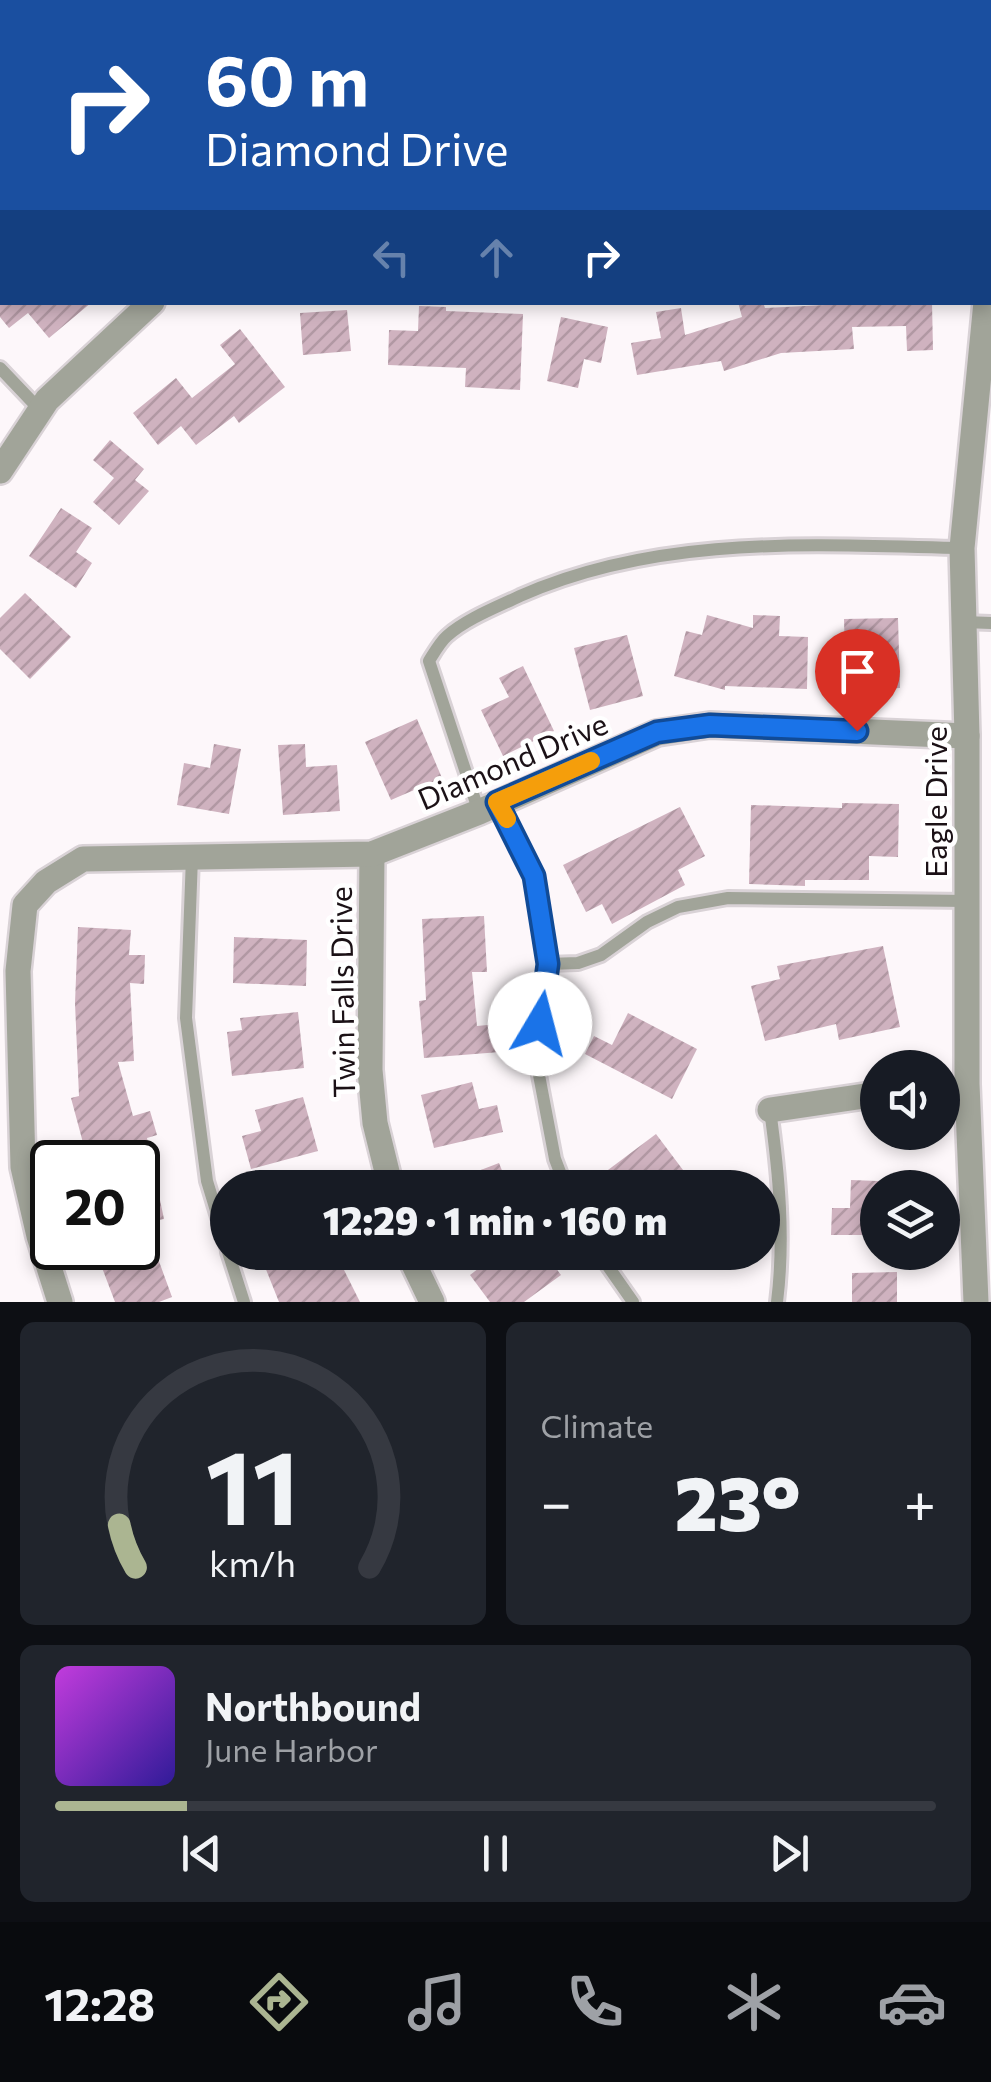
<!DOCTYPE html>
<html lang="en">
<head>
<meta charset="utf-8">
<style>
  body { margin:0; font-family:Commissioner,sans-serif; background:#20242c; color:#f1f3f6; height:100vh; display:flex; flex-direction:column; font-size:38px; white-space:nowrap }
  * { box-sizing:border-box; margin:0 }
  p { font-size:32px; color:#9ea1a6 }
  .icon { flex:none; width:55px; height:55px; fill:none; stroke:currentColor; stroke-width:2; stroke-linecap:round; stroke-linejoin:round }
  .map { position:relative; height:1302px; overflow:hidden }
  .panel { display:flex; flex-direction:column; gap:20px; padding:20px; background:#0d0f14; flex:1 }
  .panel>* { flex:none }
  .top-card { position:absolute; left:0px; top:0px; width:992px; height:305px; box-shadow:0 5px 15px #0003; background:#1a4fa0; color:#fff; overflow:hidden }
  .controls { position:absolute; left:860px; top:1050px; display:grid; gap:20px }
  .controls a { display:grid; place-items:center; width:100px; height:100px; border-radius:50%; background:#171b24; box-shadow:0 5px 15px #0003; font-size:50px }
  .speed { position:absolute; left:30px; top:1140px; display:flex; gap:20px; font-size:50px; font-weight:700; text-align:center }
  .speed>* { display:grid; place-content:center; width:130px; height:130px; border-radius:50%; background:#171b24; box-shadow:0 5px 15px #0003; line-height:1 }
  .speed .limit { border:5px solid #111; border-radius:15px; background:#fff; color:#111 }
  .pin { position:absolute; display:grid; place-items:center; width:85px; height:85px; color:#fff; margin:-102px -42px; border-radius:50% 50% 50% 0; rotate:-45deg; box-shadow:0 0 10px #0007 }
  .pin .icon { rotate:45deg }
  .me { position:absolute; width:110px; margin:-55px; rotate:8deg; stroke-linejoin:round; filter:drop-shadow(0 0 8px #0008) }
  .turn { display:flex; align-items:center; gap:35px; height:210px; padding:0 40px; font-size:45px }
  .turn .icon { width:130px; height:130px; stroke-width:2.5 }
  .turn b { display:block; font-size:70px; line-height:85px }
  .lanes { display:flex; align-items:center; height:95px; padding:0 40px; background:#0003; justify-content:center; gap:50px; direction:ltr }
  .lanes .off { opacity:.35 }
  .big { font-size:75px; font-weight:800; line-height:1.1 }
  .panel .widget { flex:1; display:flex; flex-direction:column; justify-content:center; gap:15px; min-width:0; padding:0 35px; border-radius:15px; background:#20242c }
  .panel .dial { align-items:center; gap:0 }
  .dial svg { height:260px; overflow:visible; fill:none; stroke:#363941; stroke-width:7; stroke-linecap:round; text-anchor:middle }
  .dial text { fill:#f1f3f6; stroke:none }
  .song { display:flex; align-items:center; gap:30px }
  .cover { width:120px; height:120px; border-radius:15px; background:linear-gradient(135deg,hsl(290 70% 55%),hsl(250 70% 35%)) }
  .played { height:10px; border-radius:5px; background:linear-gradient(90deg,#abb591 15%,#363941 15%) }
  .keys { display:flex; justify-content:space-around; direction:ltr }
  .heat { display:flex; justify-content:space-between; align-items:center; font-size:55px; direction:ltr }
  .panel .tiles { flex:1; display:grid; gap:20px; grid-template-columns:1fr 1fr }
  .widget:last-child { grid-column:span 2 }
  .trip { position:absolute; left:210px; top:1170px; width:570px; height:100px; border-radius:50px; background:#171b24; box-shadow:0 5px 15px #0003; font-weight:800; line-height:100px; text-align:center }
  .dock { display:flex; height:160px; justify-content:space-around; align-items:center; background:#090b0e; color:#9ea1a6 }
  .dock .icon { width:70px; height:70px }
  .dock .current { color:#abb591 }
  .dock b { font-size:45px; color:#f1f3f6 }
  .map>svg:first-child { display:block }
  .building { fill:url(#building-hatch) }
  .lines { fill:none; stroke-linecap:round; stroke-linejoin:round }
  .lane-casing { stroke:#d9d2d6; stroke-width:18 }
  .street-casing { stroke:#d9d2d6; stroke-width:30 }
  .lane { stroke:#a1a499; stroke-width:12 }
  .street { stroke:#a1a499; stroke-width:25 }
  .route-casing { stroke:#114b97; stroke-width:25 }
  .route { stroke:#1a73e8; stroke-width:18 }
  .slow { stroke:#f59e0b; stroke-width:18 }
  .labels { text-anchor:middle; dominant-baseline:central; stroke-width:9; stroke-linejoin:round; paint-order:stroke }
  .street-label { font-size:30px; fill:#1b1116; stroke:#fff }
</style>
</head>
<body>
<div class="map">
<svg width="991" height="1302" viewBox="0 0 991 1302">
  <defs>
    <pattern id="building-hatch" width="6" height="6" patternUnits="userSpaceOnUse" patternTransform="scale(2.5)"><rect width="6" height="6" fill="#cfb2bf"/><path d="M-1 1l2-2M0 6l6-6M5 7l2-2" fill="none" stroke="#b198a3"/></pattern>
  </defs>
  <rect width="100%" height="100%" fill="#fdf7fa"/>
  <g class="building">
    <polygon points="0,302 92,302 49,338 28,313 9,328 0,317"/>
    <polygon points="738,302 763,302 765,308 825,305 825,302 932,302 933,350 907,351 906,326 852,327 854,349 781,353 724,371 721,361 637,375 631,343 661,338 656,312 681,308 685,335 742,317"/>
    <polygon points="419,306 446,307 446,311 523,314 520,390 465,387 466,368 388,365 389,330 418,331"/>
    <polygon points="347,310 351,351 303,355 300,313"/>
    <polygon points="561,317 608,327 601,363 584,359 578,388 547,381"/>
    <polygon points="240,329 285,387 239,423 234,416 196,445 181,426 158,445 133,413 176,378 192,398 235,364 220,345"/>
    <polygon points="110,440 144,469 135,480 149,491 119,525 93,502 114,478 93,460"/>
    <polygon points="61,508 92,528 76,552 92,563 76,588 29,556"/>
    <polygon points="25,593 71,637 30,679 0,649 0,618"/>
    <polygon points="707,615 753,628 753,615 780,616 779,636 808,637 807,689 725,686 725,690 674,676 686,631 702,635"/>
    <polygon points="898,618 900,688 846,690 844,619"/>
    <polygon points="627,635 643,696 590,710 574,648"/>
    <polygon points="523,666 554,731 503,756 481,710 509,697 499,678"/>
    <polygon points="417,719 442,778 391,800 365,742"/>
    <polygon points="214,744 241,749 229,814 177,805 184,763 210,768"/>
    <polygon points="305,744 306,767 337,765 340,811 283,815 278,745"/>
    <polygon points="842,803 899,804 898,857 869,856 869,880 805,880 805,886 749,884 751,805 842,808"/>
    <polygon points="680,807 705,856 678,870 685,885 612,924 602,904 586,912 563,865"/>
    <polygon points="484,916 487,972 472,972 477,1026 498,1024 500,1052 424,1058 419,1001 426,1000 422,919"/>
    <polygon points="78,927 131,930 129,955 145,955 144,984 130,983 134,1061 118,1062 133,1116 150,1111 157,1135 147,1138 164,1219 145,1223 172,1297 159,1302 115,1302 101,1265 138,1251 138,1140 86,1154 71,1098 79,1096 75,1003"/>
    <polygon points="234,937 307,940 306,986 233,983"/>
    <polygon points="883,946 900,1027 839,1040 836,1024 765,1041 751,986 780,979 777,966"/>
    <polygon points="298,1012 304,1068 232,1076 227,1032 242,1030 240,1018"/>
    <polygon points="628,1013 697,1049 672,1099 585,1054 594,1036 612,1045"/>
    <polygon points="472,1082 479,1109 497,1105 503,1132 434,1148 421,1095"/>
    <polygon points="303,1097 318,1151 251,1169 242,1136 261,1131 255,1110"/>
    <polygon points="656,1134 689,1178 676,1188 584,1188"/>
    <polygon points="499,1163 509,1188 440,1188 439,1186"/>
    <polygon points="851,1180 878,1181 878,1235 831,1235 832,1208 850,1208"/>
    <polygon points="259,1252 335,1252 360,1302 279,1302"/>
    <polygon points="500,1252 544,1252 561,1275 524,1302 490,1302 470,1275"/>
    <polygon points="897,1272 897,1302 852,1302 852,1273"/>
  </g>
  <g class="lines">
    <defs>
      <g id="lane">
        <polyline points="124,0 126,2"/>
        <polyline points="508,0 508,2"/>
        <polyline points="839,2 839,0"/>
        <polyline points="990,50 991,50"/>
        <polyline points="990,281 991,281"/>
        <polyline points="0,368 40,410"/>
        <polyline points="964,622 991,623"/>
        <polyline points="497,802 534,876 548,964 535,1054 555,1159 566,1188"/>
        <path d="M479 812 429 661C434 653 440 642 447 636 466 619 497 607 520 596 660 534 813 545 962 548"/>
        <polyline points="192,857 186,1018 207,1181 228,1250"/>
        <polyline points="548,964 578,963 601,955 647,922 678,907 728,898 967,901"/>
        <path d="M770 1110C779 1174 785 1238 777 1302"/>
        <polyline points="228,1252 244,1302"/>
        <polyline points="598,1252 633,1302"/>
      </g>
      <g id="street">
        <polyline points="324,0 325,2"/>
        <polyline points="671,2 672,0"/>
        <polyline points="0,115 2,118"/>
        <polyline points="990,212 991,213"/>
        <polyline points="990,260 991,249"/>
        <polyline points="0,471 47,400 152,302"/>
        <polyline points="372,854 370,1070 375,1123 391,1188"/>
        <polyline points="770,1110 878,1094"/>
        <polyline points="408,1252 432,1302"/>
        <polyline points="60,1302 39,1236 23,1167 18,971 25,905 46,882 83,859 372,854 479,812 657,733 710,725 967,736"/>
        <polyline points="976,1302 967,1084 967,736 962,548 986,302"/>
      </g>
    </defs>
    <use href="#lane" class="lane-casing"/>
    <use href="#street" class="street-casing"/>
    <use href="#lane" class="lane"/>
    <use href="#street" class="street"/>
  </g>
  <g class="lines">
    <defs>
      <polyline id="route" points="540,1024 548,964 534,876 497,802 657,732 710,725 857,731"/>
    </defs>
    <use href="#route" class="route-casing"/>
    <use href="#route" class="route"/>
    <polyline class="slow" points="507,819 497,802 591,761"/>
  </g>
  <g class="labels">
    <g class="street-label">
      <text transform="translate(512 760) rotate(-23)">Diamond Drive</text>
      <text transform="translate(934 802) rotate(-90)">Eagle Drive</text>
      <text transform="translate(341 992) rotate(-91)">Twin Falls Drive</text>
    </g>
  </g>
</svg>
<div class="controls">
<a><svg class="icon" aria-label="sound" viewBox="0 0 24 24"><path d="M4 9h4l5-4v14l-5-4H4zM17 9q2 3 0 6"/></svg></a>
<a><svg class="icon" aria-label="layers" viewBox="0 0 24 24"><path d="M12 4l9 5-9 5-9-5zM3 14l9 5 9-5"/></svg></a>
</div>
<div class="speed"><div class="limit">20</div></div>
<div class="pin" style="left:857px;top:731px;background:#d93025"><svg class="icon" aria-label="arrive" viewBox="0 0 24 24"><path d="M6 21V4h12l-3 4 3 4H6"/></svg></div>
<svg class="me" style="left:540px;top:1024px" viewBox="-20 -20 40 40"><circle r="19" fill="#fff"/><path d="M0-13L10 11 0 6-10 11z" fill="#1a73e8"/></svg>
<div class="trip">12:29 · 1 min · 160 m</div>
<div class="top-card">
<div class="turn"><svg class="icon" aria-label="right" viewBox="0 0 24 24"><path d="M7 20v-9h11M14 6l5 5-5 5"/></svg><div><b>60 m</b>Diamond Drive</div></div>
<div class="lanes"><svg class="icon off" aria-label="left" viewBox="0 0 24 24"><path d="M17 20v-9H6M10 6l-5 5 5 5"/></svg><svg class="icon off" aria-label="ahead" viewBox="0 0 24 24"><path d="M12 20V5M6 11l6-6 6 6"/></svg><svg class="icon" aria-label="right" viewBox="0 0 24 24"><path d="M7 20v-9h11M14 6l5 5-5 5"/></svg></div>
</div>
</div>
<section class="panel">
<div class="tiles">
<div class="widget dial"><svg viewBox="0 0 100 80">
<path d="M14 69A42 42 0 1 1 86 69"/>
<path d="M14 69A42 42 0 0 1 9 56" stroke="#abb591"/>
<text x="50" y="56" font-size="32" font-weight="700">11</text>
<text x="50" y="72" font-size="11">km/h</text>
</svg></div>
<div class="widget"><p>Climate</p>
<div class="heat"><a>−</a><b class="big">23°</b><a>+</a></div>
</div>
<div class="widget">
<div class="song"><i class="cover"></i><div><b>Northbound</b><p>June Harbor</p></div></div>
<div class="played"></div>
<div class="keys"><svg class="icon" aria-label="previous" viewBox="0 0 24 24"><path d="M18 5L8 12l10 7zM5 5v14"/></svg><svg class="icon" aria-label="pause" viewBox="0 0 24 24"><path d="M8 5v14M16 5v14"/></svg><svg class="icon" aria-label="next" viewBox="0 0 24 24"><path d="M6 5l10 7-10 7zM19 5v14"/></svg></div>
</div>
</div>
</section>
<nav class="dock">
<b>12:28</b>
<svg class="icon current" aria-label="directions" viewBox="0 0 24 24"><path d="M12 3l9 9-9 9-9-9zM9 14v-3h6M13 9l2 2-2 2"/></svg>
<svg class="icon" aria-label="music" viewBox="0 0 24 24"><path d="M9 18V5l10-2v13"/><circle cx="6" cy="18" r="3"/><circle cx="16" cy="16" r="3"/></svg>
<svg class="icon" aria-label="phone" viewBox="0 0 24 24"><path d="M5 4h4l2 5-3 2q2 4 5 5l2-3 5 2v4C11 20 4 13 5 4z"/></svg>
<svg class="icon" aria-label="climate" viewBox="0 0 24 24"><path d="M12 3v18M4 7l16 10M4 17L20 7"/></svg>
<svg class="icon" aria-label="car" viewBox="0 0 24 24"><path d="M5 17H2v-5l4-1 3-4h7l3 4 3 1v5h-3M9 17h6M6 11h13"/><circle cx="7" cy="17" r="2"/><circle cx="17" cy="17" r="2"/></svg>
</nav>
</body>
</html>
